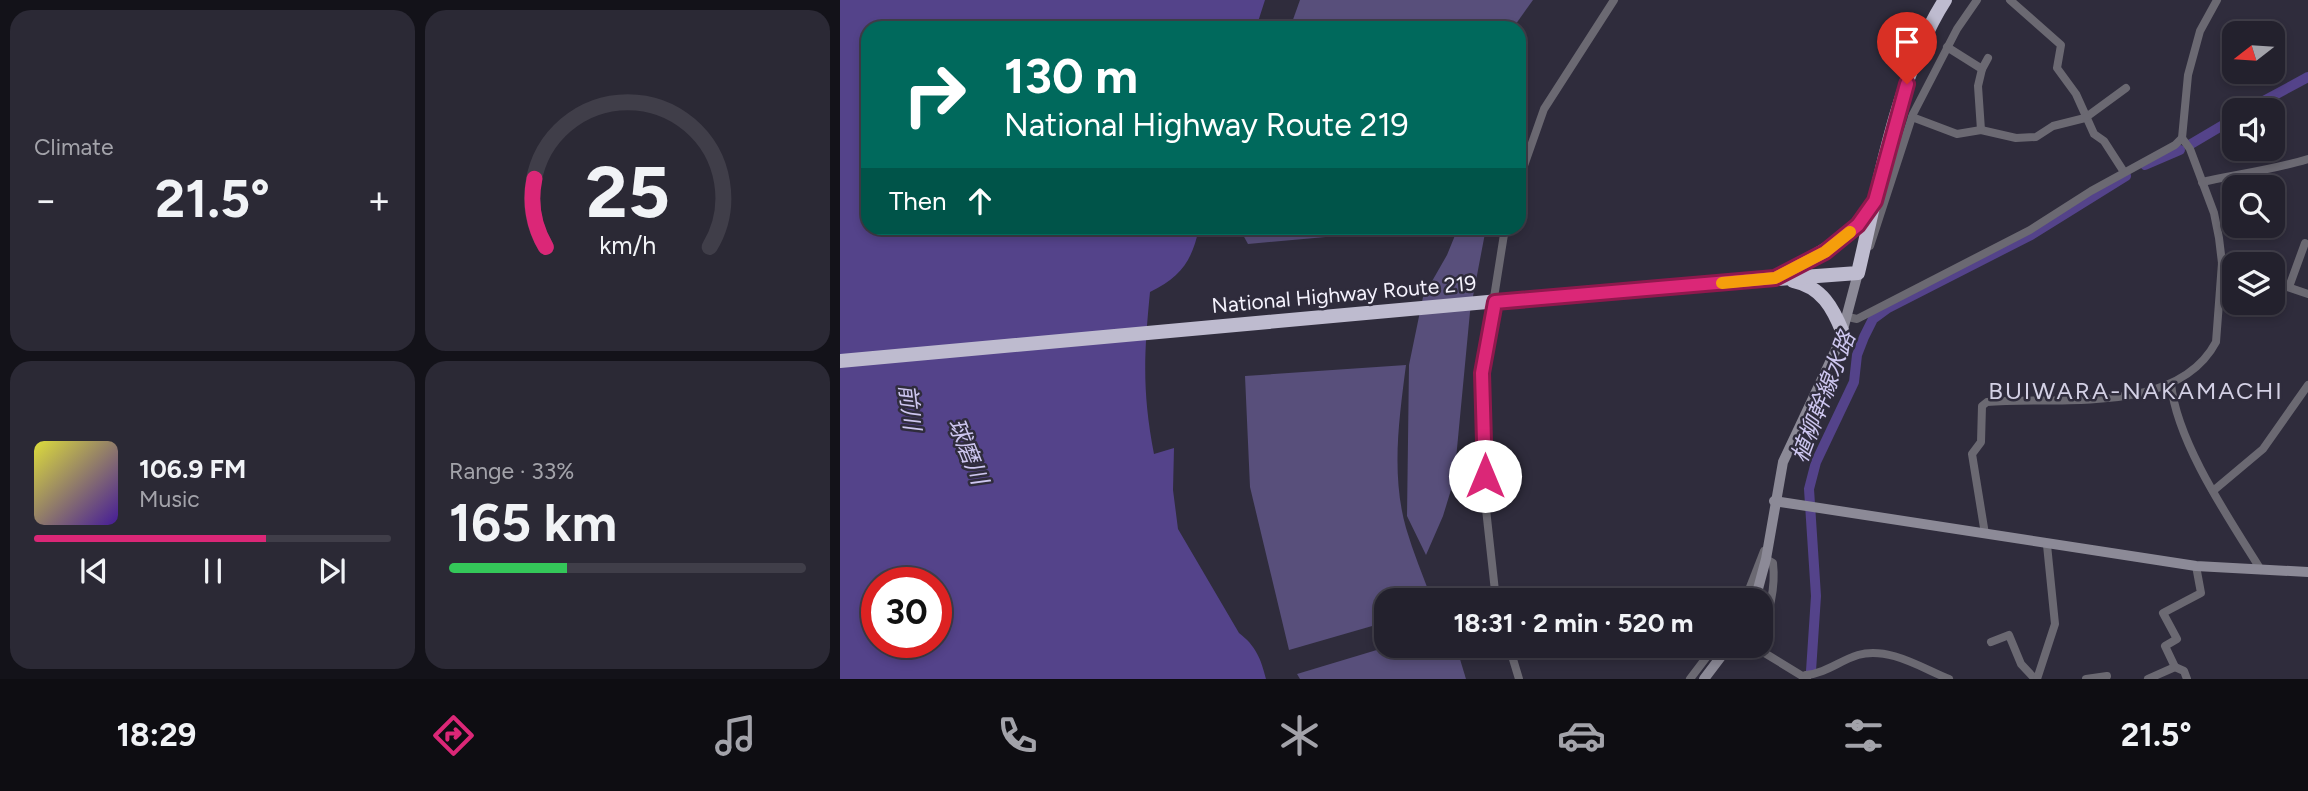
<!DOCTYPE html>
<html lang="en">
<head>
<meta charset="utf-8">
<style>
  body { margin:0; font-family:Figtree,"Noto Sans JP",sans-serif; background:#2b2935; color:#f1f3f6; height:100vh; display:flex; flex-direction:column; font-size:26px; white-space:nowrap }
  * { box-sizing:border-box; margin:0 }
  p { font-size:23px; color:#a3a3aa }
  .icon { flex:none; width:38px; height:38px; fill:none; stroke:currentColor; stroke-width:2; stroke-linecap:round; stroke-linejoin:round }
  .map { position:relative; flex:1; overflow:hidden }
  .side { display:flex; flex-direction:column; gap:10px; padding:10px; background:#131219; width:840px }
  .side>* { flex:none }
  .top-card { position:absolute; left:21px; top:21px; width:665px; height:214px; border-radius:21px; box-shadow:0 4px 10px #0003,0 0 0 2px #403e49; background:#00695c; color:#fff; overflow:hidden }
  .needle { width:46px; rotate:253deg }
  .buttons { position:absolute; left:1382px; top:21px; display:grid; gap:14px }
  .buttons a { display:grid; place-items:center; width:63px; height:63px; border-radius:14px; background:#23212d; box-shadow:0 4px 10px #0003,0 0 0 2px #403e49; font-size:35px }
  .speed { position:absolute; left:21px; top:567px; display:flex; gap:14px; font-size:35px; font-weight:700; text-align:center }
  .speed>* { display:grid; place-content:center; width:91px; height:91px; border-radius:50%; background:#23212d; box-shadow:0 4px 10px #0003,0 0 0 2px #403e49; line-height:1 }
  .speed .limit { border:10px solid #d22; background:#fff; color:#111 }
  .pin { position:absolute; display:grid; place-items:center; width:60px; height:60px; color:#fff; margin:-72px -30px; border-radius:50% 50% 50% 0; rotate:-45deg; box-shadow:0 0 7px #0007 }
  .pin .icon { rotate:45deg }
  .me { position:absolute; width:77px; margin:-38px; rotate:0deg; stroke-linejoin:round; filter:drop-shadow(0 0 5px #0008) }
  .turn { display:flex; align-items:center; gap:24px; height:147px; padding:0 28px; font-size:32px }
  .turn .icon { width:91px; height:91px; stroke-width:2.5 }
  .turn b { display:block; font-size:49px; line-height:60px }
  .then { display:flex; align-items:center; height:66px; padding:0 28px; background:#0003; gap:14px; font-size:26px }
  .big { font-size:52px; font-weight:700; line-height:1.1 }
  .side .card { flex:1; display:flex; flex-direction:column; justify-content:center; gap:10px; min-width:0; padding:0 24px; border-radius:21px; background:#2b2935 }
  .side .dial { align-items:center; gap:0 }
  .dial svg { height:182px; overflow:visible; fill:none; stroke:#403e49; stroke-width:7; stroke-linecap:round; text-anchor:middle }
  .dial text { fill:#f1f3f6; stroke:none }
  .song { display:flex; align-items:center; gap:21px }
  .cover { width:84px; height:84px; border-radius:10px; background:linear-gradient(135deg,hsl(60 70% 55%),hsl(260 70% 35%)) }
  .played { height:7px; border-radius:4px; background:linear-gradient(90deg,#db2777 65%,#403e49 65%) }
  .keys { display:flex; justify-content:space-around; direction:ltr }
  .heat { display:flex; justify-content:space-between; align-items:center; font-size:38px; direction:ltr }
  .charge { height:10px; border-radius:5px; background:linear-gradient(90deg,#34c759 33%,#403e49 0) }
  .side .tiles { flex:1; display:grid; gap:10px; grid-template-columns:repeat(2,1fr) }
  .trip { position:absolute; left:534px; top:588px; width:399px; height:70px; border-radius:21px; background:#23212d; box-shadow:0 4px 10px #0003,0 0 0 2px #403e49; font-weight:700; line-height:70px; text-align:center }
  .tabs { display:flex; height:112px; justify-content:space-around; align-items:center; background:#0e0d12; color:#a3a3aa }
  .tabs .icon { width:49px; height:49px }
  .tabs .on { color:#db2777 }
  .tabs b { font-size:32px; color:#f1f3f6 }
  main { display:flex; flex:1; min-height:0 }
  .map>svg:first-child { display:block }
  .green { fill:#584f7b }
  .water { fill:#54438a; fill-rule:evenodd }
  .lines { fill:none; stroke-linecap:round; stroke-linejoin:round }
  .canal { stroke:#54438a; stroke-width:10 }
  .street { stroke:#6b6972; stroke-width:8 }
  .secondary { stroke:#8c8a97; stroke-width:10 }
  .highway { stroke:#bebbcf; stroke-width:14 }
  .route-casing { stroke:#8e194d; stroke-width:18 }
  .route { stroke:#db2777; stroke-width:12 }
  .slow { stroke:#f59e0b; stroke-width:12 }
  .labels { text-anchor:middle; dominant-baseline:central; stroke-width:5; stroke-linejoin:round; paint-order:stroke }
  .street-label { font-size:21px; fill:#f4f2fd; stroke:#2f2c3c }
  .water-label { font-size:23px; font-style:italic; fill:#cdc6ef; stroke:#2f2c3c }
  .quarter-label { font-size:24px; letter-spacing:2px; fill:#d3d0e4; stroke:#2f2c3c }
</style>
</head>
<body>
<main>
<section class="side">
<div class="tiles">
<div class="card"><p>Climate</p>
<div class="heat"><a>−</a><b class="big">21.5°</b><a>+</a></div>
</div>
<div class="card dial"><svg viewBox="0 0 100 80">
<path d="M14 69A42 42 0 1 1 86 69"/>
<path d="M14 69A42 42 0 0 1 9 39" stroke="#db2777"/>
<text x="50" y="56" font-size="32" font-weight="700">25</text>
<text x="50" y="72" font-size="11">km/h</text>
</svg></div>
<div class="card">
<div class="song"><i class="cover"></i><div><b>106.9 FM</b><p>Music</p></div></div>
<div class="played"></div>
<div class="keys"><svg class="icon" aria-label="previous" viewBox="0 0 24 24"><path d="M18 5L8 12l10 7zM5 5v14"/></svg><svg class="icon" aria-label="pause" viewBox="0 0 24 24"><path d="M8 5v14M16 5v14"/></svg><svg class="icon" aria-label="next" viewBox="0 0 24 24"><path d="M6 5l10 7-10 7zM19 5v14"/></svg></div>
</div>
<div class="card"><p>Range · 33%</p><b class="big">165 km</b><div class="charge"></div></div>
</div>
</section>
<div class="map">
<svg width="1468" height="679" viewBox="0 0 1468 679">
  <rect width="100%" height="100%" fill="#2f2c3c"/>
  <g class="green">
    <polygon points="460,0 693,0 673,28 450,28"/>
    <polygon points="404,228 586,228 408,244 403,235"/>
    <polygon points="618,228 646,228 630,312 614,480 603,516 586,555 567,516 569,365 583,297 607,255"/>
    <path d="M566 365C559 419 551 475 566 528 573 552 583 576 592 600H546V622L449 650 410 487 405 376Z"/>
    <polygon points="550,646 616,646 626,679 460,679 457,674"/>
  </g>
  <path class="water" d="M0 0H425L416 28H28V228H359C352 261 341 277 310 292 304 354 302 392 314 454L334 448 333 490 338 529 399 633C416 646 421 659 426 679H0ZM37 583H96V642H37Z"/>
  <g class="lines">
    <g class="canal">
      <polyline points="1407,110 1468,77"/>
      <polyline points="1351,144 1395,118"/>
      <polyline points="1305,165 1340,150"/>
      <polyline points="971,671 976,596 969,489 976,462 1014,382 1017,355 1024,337 1033,319 1048,308 1191,235 1286,176"/>
    </g>
    <g class="street">
      <polyline points="1170,0 1221,45 1217,68 1236,94 1254,134 1264,141 1284,172"/>
      <polyline points="1107,47 1142,69 1148,58"/>
      <polyline points="1072,117 1117,134 1141,130 1176,138 1196,137 1213,126 1245,118 1286,88"/>
      <polyline points="1141,130 1138,86 1142,69"/>
      <polyline points="679,180 704,109 774,0"/>
      <path d="M1362 182C1397 174 1433 170 1468 159"/>
      <polyline points="1030,246 1073,114 1117,29 1137,0"/>
      <polyline points="1382,263 1395,268"/>
      <polyline points="1433,282 1468,294"/>
      <polyline points="1449,287 1465,243"/>
      <polyline points="1008,317 1017,319 1190,230 1251,191 1335,145 1342,138 1348,75 1360,31 1377,0"/>
      <path d="M1331 384C1337 443 1390 520 1421 570"/>
      <polyline points="1373,491 1423,449 1468,385"/>
      <path d="M1145 534 1132 454 1141 442 1142 406 1147 402C1218 396 1337 416 1376 342L1382 263 1379 238 1374 213 1350 149 1342 138"/>
      <polyline points="656,600 645,500 642,373 665,228"/>
      <polyline points="905,600 924,551"/>
      <path d="M920 637C929 612 936 589 933 563L926 559"/>
      <polyline points="1151,642 1169,635 1181,664 1195,679"/>
      <polyline points="669,646 679,679"/>
      <polyline points="920,646 923,652 967,679"/>
      <polyline points="1335,667 1344,671 1347,679"/>
      <path d="M966 675C986 673 999 661 1018 655 1048 646 1082 668 1109 679"/>
      <polyline points="850,679 875,646"/>
      <polyline points="1197,679 1215,624 1207,545"/>
      <polyline points="1246,679 1267,676"/>
      <polyline points="1308,679 1335,667 1325,646 1337,639 1323,613 1361,593 1356,566"/>
    </g>
    <g class="secondary">
      <polyline points="934,501 1356,566 1468,572"/>
      <polyline points="915,600 926,559 943,462 1000,341 1018,273"/>
      <polyline points="864,679 889,646"/>
    </g>
    <g class="highway">
      <path d="M939 276C975 256 1006 242 1030 208"/>
      <path d="M953 281C982 287 993 308 1003 333"/>
      <path d="M0 361 746 293 1018 273C1038 188 1058 73 1105 0"/>
    </g>
  </g>
  <g class="lines">
    <defs>
      <polyline id="route" points="645,476 642,373 655,302 935,278 985,252 1018,225 1035,201 1067,84"/>
    </defs>
    <use href="#route" class="route-casing"/>
    <use href="#route" class="route"/>
    <polyline class="slow" points="882,283 935,278 985,252 1010,232"/>
  </g>
  <g class="labels">
    <g class="street-label">
      <text transform="translate(504 294) rotate(-5)">National Highway Route 219</text>
    </g>
    <g class="water-label">
      <text transform="translate(983 397) rotate(-69)">植柳幹線水路</text>
      <text transform="translate(70 407) rotate(83)">前川</text>
      <text transform="translate(128 451) rotate(68)">球磨川</text>
    </g>
    <g class="quarter-label">
      <text x="1296" y="390">BUIWARA-NAKAMACHI</text>
    </g>
  </g>
</svg>
<div class="buttons">
<a><svg class="needle" viewBox="-14 -14 28 28"><path d="M0-13l5 13h-10z" fill="#e53935"/><path d="M0 13l5-13h-10z" fill="#a3a3aa"/></svg></a>
<a><svg class="icon" aria-label="sound" viewBox="0 0 24 24"><path d="M4 9h4l5-4v14l-5-4H4zM17 9q2 3 0 6"/></svg></a>
<a><svg class="icon" aria-label="search" viewBox="0 0 24 24"><circle cx="10" cy="10" r="6"/><path d="M15 15l6 6"/></svg></a>
<a><svg class="icon" aria-label="layers" viewBox="0 0 24 24"><path d="M12 4l9 5-9 5-9-5zM3 14l9 5 9-5"/></svg></a>
</div>
<div class="speed"><div class="limit">30</div></div>
<div class="pin" style="left:1067px;top:84px;background:#d93025"><svg class="icon" aria-label="arrive" viewBox="0 0 24 24"><path d="M6 21V4h12l-3 4 3 4H6"/></svg></div>
<svg class="me" style="left:645px;top:476px" viewBox="-20 -20 40 40"><circle r="19" fill="#fff"/><path d="M0-13L10 11 0 6-10 11z" fill="#db2777"/></svg>
<div class="trip">18:31 · 2 min · 520 m</div>
<div class="top-card">
<div class="turn"><svg class="icon" aria-label="right" viewBox="0 0 24 24"><path d="M7 20v-9h11M14 6l5 5-5 5"/></svg><div><b>130 m</b>National Highway Route 219</div></div>
<div class="then">Then<svg class="icon" aria-label="ahead" viewBox="0 0 24 24"><path d="M12 20V5M6 11l6-6 6 6"/></svg></div>
</div>
</div>
</main>
<nav class="tabs">
<b>18:29</b>
<svg class="icon on" aria-label="directions" viewBox="0 0 24 24"><path d="M12 3l9 9-9 9-9-9zM9 14v-3h6M13 9l2 2-2 2"/></svg>
<svg class="icon" aria-label="music" viewBox="0 0 24 24"><path d="M9 18V5l10-2v13"/><circle cx="6" cy="18" r="3"/><circle cx="16" cy="16" r="3"/></svg>
<svg class="icon" aria-label="phone" viewBox="0 0 24 24"><path d="M5 4h4l2 5-3 2q2 4 5 5l2-3 5 2v4C11 20 4 13 5 4z"/></svg>
<svg class="icon" aria-label="climate" viewBox="0 0 24 24"><path d="M12 3v18M4 7l16 10M4 17L20 7"/></svg>
<svg class="icon" aria-label="car" viewBox="0 0 24 24"><path d="M5 17H2v-5l4-1 3-4h7l3 4 3 1v5h-3M9 17h6M6 11h13"/><circle cx="7" cy="17" r="2"/><circle cx="17" cy="17" r="2"/></svg>
<svg class="icon" aria-label="filters" viewBox="0 0 24 24"><path d="M4 7h16M4 17h16"/><circle cx="9" cy="7" r="2"/><circle cx="15" cy="17" r="2"/></svg>
<b>21.5°</b>
</nav>
</body>
</html>
